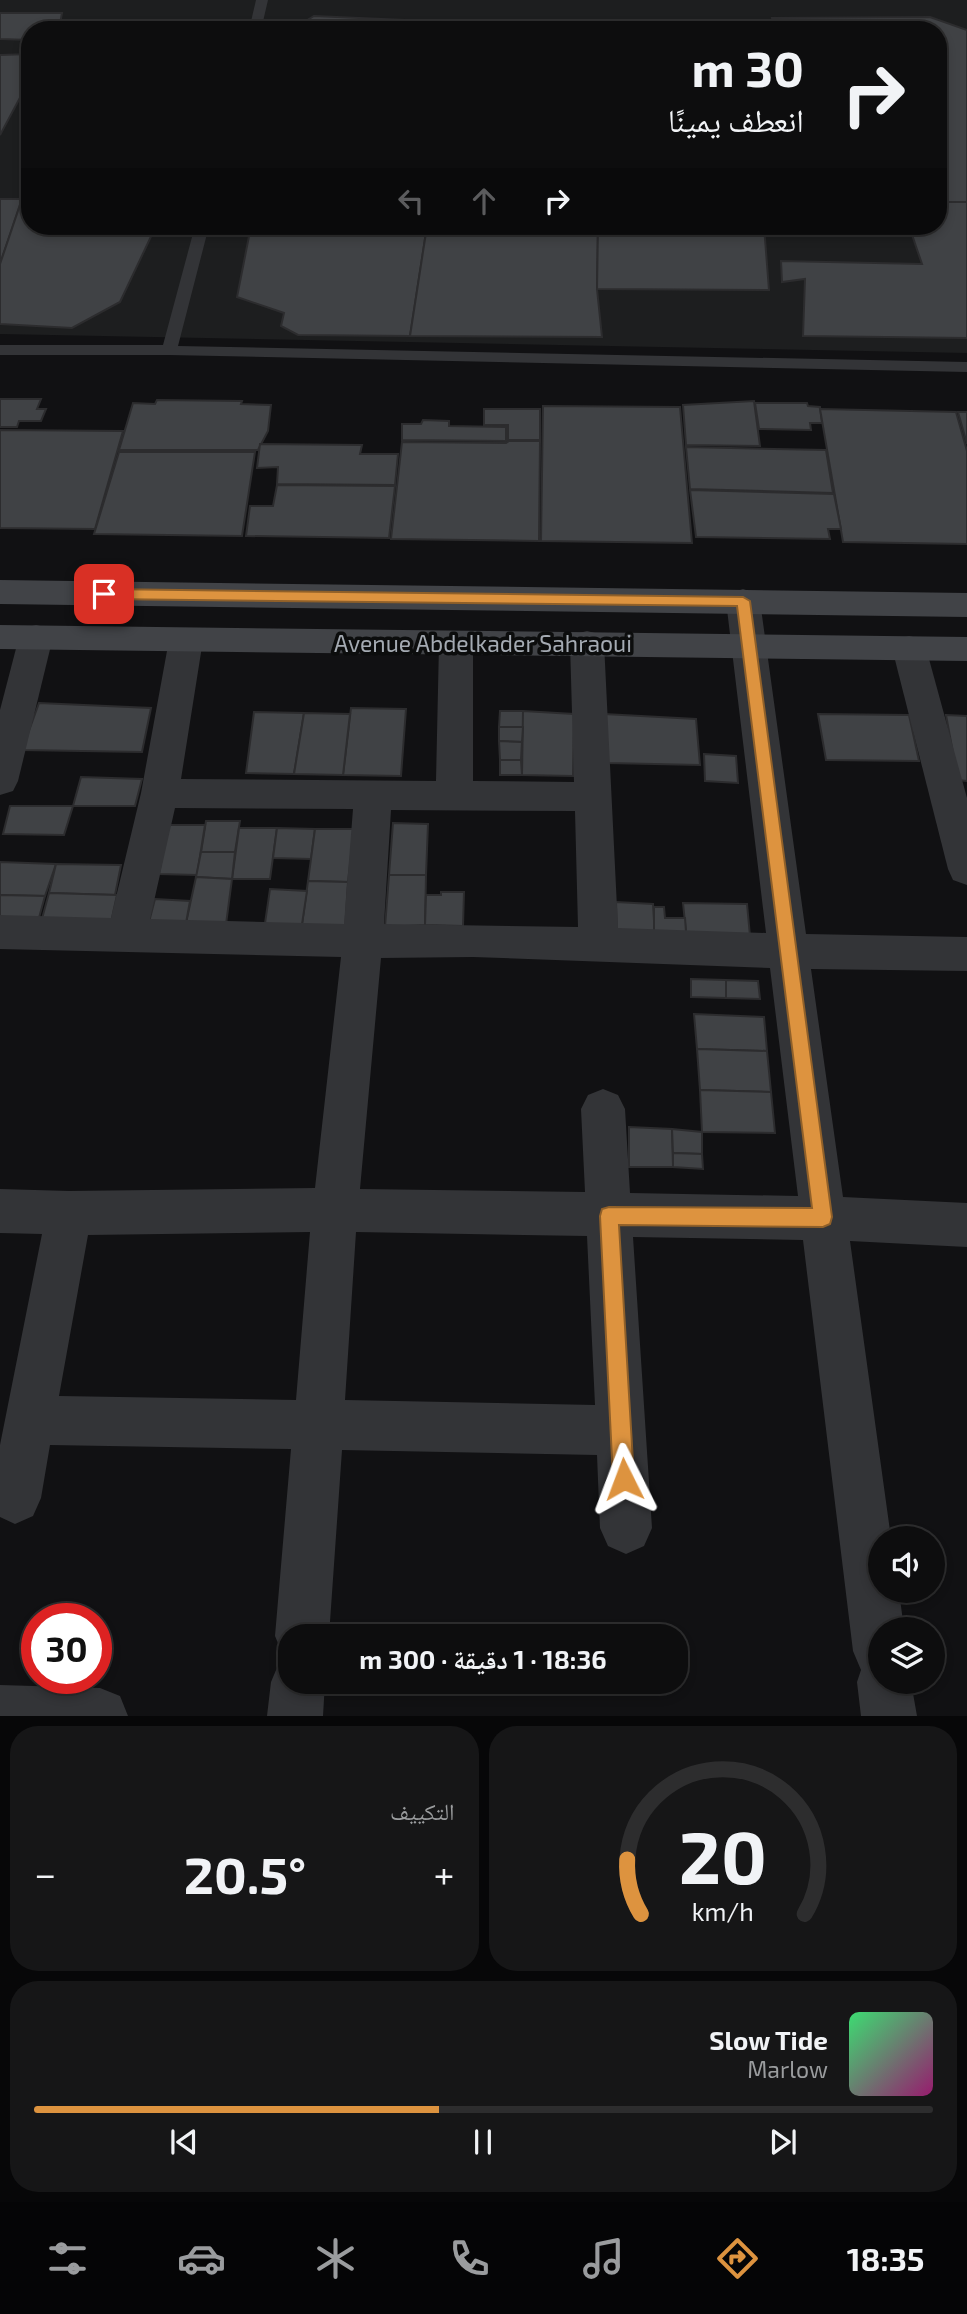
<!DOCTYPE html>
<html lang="ar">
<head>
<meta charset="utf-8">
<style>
  body { margin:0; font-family:"Exo 2","Noto Naskh Arabic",sans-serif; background:#161617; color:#f1f3f6; direction:rtl; height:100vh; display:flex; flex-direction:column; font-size:26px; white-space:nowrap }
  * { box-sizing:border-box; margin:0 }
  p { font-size:23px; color:#9a9c9e }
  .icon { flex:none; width:38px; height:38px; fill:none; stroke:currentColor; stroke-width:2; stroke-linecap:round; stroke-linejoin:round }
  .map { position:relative; height:1716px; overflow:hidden; direction:ltr }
  .side { display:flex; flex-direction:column; gap:10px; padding:10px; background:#070708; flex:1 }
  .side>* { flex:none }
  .guide { position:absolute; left:21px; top:21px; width:926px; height:214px; border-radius:28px; box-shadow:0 4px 10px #0003,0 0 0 2px #2d2d2e; direction:rtl; background:#0d0d0e; color:#f1f3f6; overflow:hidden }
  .fabs { position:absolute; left:868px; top:1526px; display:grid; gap:14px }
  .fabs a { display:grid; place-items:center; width:77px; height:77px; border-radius:50%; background:#0d0d0e; box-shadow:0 4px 10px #0003,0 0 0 2px #2d2d2e; font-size:35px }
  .speed { position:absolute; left:21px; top:1603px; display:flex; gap:14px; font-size:35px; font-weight:700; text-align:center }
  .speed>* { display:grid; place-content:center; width:91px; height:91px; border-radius:50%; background:#0d0d0e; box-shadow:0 4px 10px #0003,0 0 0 2px #2d2d2e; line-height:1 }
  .speed .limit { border:10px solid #d22; background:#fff; color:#111 }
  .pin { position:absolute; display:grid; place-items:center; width:60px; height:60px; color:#fff; margin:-30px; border-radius:14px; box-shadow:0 4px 10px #0006 }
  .me { position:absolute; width:77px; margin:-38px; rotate:357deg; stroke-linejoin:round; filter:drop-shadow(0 0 5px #0008) }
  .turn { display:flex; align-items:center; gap:24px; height:147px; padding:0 28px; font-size:32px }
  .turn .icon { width:91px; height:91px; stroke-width:2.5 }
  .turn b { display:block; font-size:49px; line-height:60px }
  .lanes { display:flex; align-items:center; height:66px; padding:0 28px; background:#0003; justify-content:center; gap:35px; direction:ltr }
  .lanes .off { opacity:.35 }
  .big { font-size:52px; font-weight:700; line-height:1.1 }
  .side .card { flex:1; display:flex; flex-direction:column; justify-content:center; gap:10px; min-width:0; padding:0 24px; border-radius:28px; background:#161617 }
  .side .dial { align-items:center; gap:0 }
  .dial svg { height:182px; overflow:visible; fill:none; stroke:#2d2d2e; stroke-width:7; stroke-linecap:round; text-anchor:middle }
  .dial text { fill:#f1f3f6; stroke:none }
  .song { display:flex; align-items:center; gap:21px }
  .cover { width:84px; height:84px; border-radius:10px; background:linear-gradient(135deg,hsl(140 70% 55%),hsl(320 70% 35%)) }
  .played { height:7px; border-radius:4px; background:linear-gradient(90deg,#dd933f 45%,#2d2d2e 45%) }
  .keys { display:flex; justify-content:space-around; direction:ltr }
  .heat { display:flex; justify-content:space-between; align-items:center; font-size:38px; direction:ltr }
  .side .tiles { flex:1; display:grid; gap:10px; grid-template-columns:1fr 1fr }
  .card:last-child { grid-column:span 2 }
  .trip { position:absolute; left:278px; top:1624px; width:410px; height:70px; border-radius:28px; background:#0d0d0e; box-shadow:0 4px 10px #0003,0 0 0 2px #2d2d2e; font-weight:700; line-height:70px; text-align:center; direction:rtl }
  .tabs { display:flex; height:112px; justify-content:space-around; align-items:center; background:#050506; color:#9a9c9e }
  .tabs .icon { width:49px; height:49px }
  .tabs .current { color:#dd933f }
  .tabs b { font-size:32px; color:#f1f3f6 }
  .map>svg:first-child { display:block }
  .built { fill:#1d1e1f; fill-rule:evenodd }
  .building { fill:#404245; stroke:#2c2c2e; stroke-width:2 }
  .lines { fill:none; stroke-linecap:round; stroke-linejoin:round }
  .service { fill:#333437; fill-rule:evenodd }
  .minor { fill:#333437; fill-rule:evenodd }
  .secondary { fill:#414347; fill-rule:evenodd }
  .route { fill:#dd933f; stroke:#906029; stroke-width:2 }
  .labels { text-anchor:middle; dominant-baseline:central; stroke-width:7; stroke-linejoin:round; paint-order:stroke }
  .street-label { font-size:23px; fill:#a4aab2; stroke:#0c0d0d }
</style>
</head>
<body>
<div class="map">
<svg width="967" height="1716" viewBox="0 0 967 1716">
  <rect width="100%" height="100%" fill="#111113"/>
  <path class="built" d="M0 0H967V353L0 334ZM30 30H938V226H30Z"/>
  <g class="building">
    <polygon points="0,13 62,13 59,30 30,30 30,40 0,39"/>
    <polygon points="314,16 449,22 448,30 291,30"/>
    <polygon points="930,17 967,30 967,202 938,202 938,30 774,30 772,18"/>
    <polygon points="30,54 30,79 0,135 0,55"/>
    <polygon points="0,199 22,199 0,264"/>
    <polygon points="22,199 30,199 30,226 156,226 120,302 72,328 0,324 0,264"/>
    <polygon points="938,202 967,202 967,338 803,336 805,279 782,282 781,261 922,264 909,226 938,226"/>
    <polygon points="251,226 427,226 410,336 298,335 281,326 284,313 237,297"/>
    <polygon points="427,226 598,226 597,289 602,337 410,336"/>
    <polygon points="598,226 764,226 769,290 597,289"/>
    <polygon points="0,399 41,399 37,409 46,409 41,421 19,421 17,427 0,427"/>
    <polygon points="157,400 242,401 241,404 271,405 268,431 258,450 119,450 133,403 155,404"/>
    <polygon points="754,401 760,446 686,445 683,405"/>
    <polygon points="755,403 807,403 808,406 820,407 822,423 810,423 811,430 759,429"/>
    <polygon points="543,406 680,407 692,543 541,541"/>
    <polygon points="484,409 540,409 540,440 508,440 508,425 484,425"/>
    <polygon points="820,409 956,412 967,451 967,544 843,542"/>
    <polygon points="958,412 967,412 967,444"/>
    <polygon points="423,420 449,421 449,426 506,427 506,441 402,440 402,424 421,424"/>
    <polygon points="0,430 123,431 95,529 0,528"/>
    <polygon points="509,441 540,441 539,541 391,539 402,442 506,443"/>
    <polygon points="260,444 362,445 360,454 398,454 395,485 277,484 278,467 257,468"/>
    <polygon points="686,447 826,450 833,493 690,489"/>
    <polygon points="119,452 255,452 242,536 94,534"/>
    <polygon points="277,485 395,486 389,538 246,536 250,506 273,506"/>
    <polygon points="690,490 834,494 841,529 828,529 830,539 696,537"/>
    <polygon points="39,703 151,708 142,752 22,750"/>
    <polygon points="351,708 406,709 401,776 343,775"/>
    <polygon points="500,711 523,711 523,727 499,727"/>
    <polygon points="523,711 574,714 573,776 522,775"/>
    <polygon points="254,712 304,713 294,774 246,773"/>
    <polygon points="304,713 350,714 343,775 294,774"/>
    <polygon points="604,714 696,719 700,765 608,763"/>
    <polygon points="818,714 909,715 919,761 826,760"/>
    <polygon points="946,715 967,716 967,781 958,780"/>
    <polygon points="499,727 523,727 522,742 499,741"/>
    <polygon points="499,741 522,742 521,760 500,760"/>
    <polygon points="704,754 736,756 738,783 705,781"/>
    <polygon points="500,760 521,760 522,775 500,775"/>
    <polygon points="81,777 142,779 135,806 73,806"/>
    <polygon points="10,806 73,806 64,835 3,834"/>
    <polygon points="206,821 240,821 235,852 201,852"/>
    <polygon points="393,823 428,824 426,875 389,875"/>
    <polygon points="168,825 205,825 197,875 159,874"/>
    <polygon points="239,828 277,828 270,879 232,879"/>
    <polygon points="277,828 315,829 311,859 273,858"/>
    <polygon points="315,829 354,829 348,882 308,881"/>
    <polygon points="201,852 235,852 232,879 196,877"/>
    <polygon points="0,862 56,864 45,896 0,895"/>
    <polygon points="56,864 121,865 115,895 49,893"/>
    <polygon points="389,875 426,875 425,925 385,927"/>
    <polygon points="196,877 232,879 225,932 186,923"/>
    <polygon points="308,881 348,882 345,931 301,931"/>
    <polygon points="270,889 307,891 301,931 264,930"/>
    <polygon points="441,892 464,892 463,926 425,925 426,895 441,895"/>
    <polygon points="49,893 117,895 110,927 40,926"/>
    <polygon points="0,895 45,896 37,925 0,924"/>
    <polygon points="155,899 190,901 186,923 149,922"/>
    <polygon points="616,902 653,904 655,937 617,935"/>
    <polygon points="683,903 747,904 750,936 686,932"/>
    <polygon points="654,907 664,907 665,918 685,918 686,932 654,932"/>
    <polygon points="691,979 726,980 726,998 691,997"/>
    <polygon points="726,980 758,981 760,999 726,998"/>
    <polygon points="694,1014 764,1017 767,1051 697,1049"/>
    <polygon points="697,1049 767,1051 771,1092 700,1090"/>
    <polygon points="700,1090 771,1092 775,1133 702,1132"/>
    <polygon points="629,1127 672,1129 673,1167 629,1167"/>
    <polygon points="672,1129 702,1132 702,1154 673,1153"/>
    <polygon points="673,1153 702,1154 703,1169 673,1167"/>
  </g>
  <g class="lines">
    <g class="service">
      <polygon points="256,0 268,0 261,30 249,30"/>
      <polygon points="195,226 209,226 178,346 967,362 967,372 169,355 0,355 0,345 163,345"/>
    </g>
    <g class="minor">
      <path d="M743 589 755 593 760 601 806 934 967 937V971L811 969 843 1197 967 1203V1247L850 1241 891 1538H880V1591H899L904 1629H880V1682H911L917 1716H861L857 1682 861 1670 853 1651 803 1240 633 1237 652 1528 644 1546 626 1554 608 1546 600 1528 597 1455 342 1450 329 1636H290V1682H325L323 1716H267L271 1682 279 1663 290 1658 283 1655 275 1636 291 1449 50 1445 41 1498 33 1516 15 1524 0 1517V1445L42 1234 0 1233V1189L69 1191 315 1188 341 957 0 949V915L111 918 141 793 169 640 174 631 186 628 198 631 203 640 181 779 436 781 439 644 444 635 456 632 468 635 473 644V781L574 782 570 643 575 634 587 631 599 634 604 643 618 928 766 933 726 601 731 593ZM175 808 353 809 344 924 150 919ZM391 810 575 811 578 927 384 924ZM473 957 770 968 798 1196 630 1193 625 1109 618 1095 603 1089 588 1095 581 1109 585 1192 360 1189 381 958ZM310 1232 296 1400 59 1396 88 1235ZM356 1232 587 1236 595 1405 345 1400Z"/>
      <polygon points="36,625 48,628 53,637 18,781 13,791 0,795 0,710 19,637 24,628"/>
      <polygon points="909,636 921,639 926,648 967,798 967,885 953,880 948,869 892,648 897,639"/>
      <polygon points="0,1685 100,1688 120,1696 128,1716 0,1716"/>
    </g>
    <g class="secondary">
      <polygon points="0,580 967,593 967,617 0,604"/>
      <polygon points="0,625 967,637 967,661 0,649"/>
    </g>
  </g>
  <polygon class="route" points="104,589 743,597 750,601 832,1217 830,1224 823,1227 619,1225 634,1479 631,1486 624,1489 616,1486 613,1479 600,1216 602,1209 609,1207 812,1208 737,606 104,599 97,594"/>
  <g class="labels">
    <g class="street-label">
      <text x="483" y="643">Avenue Abdelkader Sahraoui</text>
    </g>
  </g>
</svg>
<div class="fabs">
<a><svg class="icon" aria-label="sound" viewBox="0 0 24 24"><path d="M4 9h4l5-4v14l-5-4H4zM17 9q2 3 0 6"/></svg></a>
<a><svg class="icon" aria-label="layers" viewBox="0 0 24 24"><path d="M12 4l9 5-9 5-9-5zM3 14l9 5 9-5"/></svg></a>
</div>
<div class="speed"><div class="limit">30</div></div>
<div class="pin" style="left:104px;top:594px;background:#d93025"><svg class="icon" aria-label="arrive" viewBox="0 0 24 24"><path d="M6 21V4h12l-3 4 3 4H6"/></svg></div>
<svg class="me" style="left:624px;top:1479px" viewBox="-20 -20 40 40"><path d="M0-17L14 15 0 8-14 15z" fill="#dd933f" stroke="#fff" stroke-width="4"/></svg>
<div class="trip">18:36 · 1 دقيقة · 300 m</div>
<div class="guide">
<div class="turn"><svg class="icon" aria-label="right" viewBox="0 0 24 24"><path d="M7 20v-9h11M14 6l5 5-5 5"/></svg><div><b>30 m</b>انعطف يمينًا</div></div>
<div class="lanes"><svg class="icon off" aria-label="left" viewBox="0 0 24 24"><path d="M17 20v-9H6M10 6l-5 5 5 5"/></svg><svg class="icon off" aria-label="ahead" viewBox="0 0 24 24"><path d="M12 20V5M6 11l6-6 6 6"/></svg><svg class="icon" aria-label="right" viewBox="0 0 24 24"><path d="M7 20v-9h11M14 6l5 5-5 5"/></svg></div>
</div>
</div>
<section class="side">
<div class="tiles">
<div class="card dial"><svg viewBox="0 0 100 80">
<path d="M14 69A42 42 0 1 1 86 69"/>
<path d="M14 69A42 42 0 0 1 8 45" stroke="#dd933f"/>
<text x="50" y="56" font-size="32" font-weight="700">20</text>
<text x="50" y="72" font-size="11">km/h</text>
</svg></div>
<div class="card"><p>التكييف</p>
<div class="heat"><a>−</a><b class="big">20.5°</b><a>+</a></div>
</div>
<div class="card">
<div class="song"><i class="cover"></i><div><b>Slow Tide</b><p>Marlow</p></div></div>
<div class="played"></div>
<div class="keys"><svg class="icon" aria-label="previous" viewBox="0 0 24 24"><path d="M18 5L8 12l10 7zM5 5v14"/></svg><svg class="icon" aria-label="pause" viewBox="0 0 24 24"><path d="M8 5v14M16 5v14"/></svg><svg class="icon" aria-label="next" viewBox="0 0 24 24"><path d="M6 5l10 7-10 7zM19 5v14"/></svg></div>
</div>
</div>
</section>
<nav class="tabs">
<b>18:35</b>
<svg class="icon current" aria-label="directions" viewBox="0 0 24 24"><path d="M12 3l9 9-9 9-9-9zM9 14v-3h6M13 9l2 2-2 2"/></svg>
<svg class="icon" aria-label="music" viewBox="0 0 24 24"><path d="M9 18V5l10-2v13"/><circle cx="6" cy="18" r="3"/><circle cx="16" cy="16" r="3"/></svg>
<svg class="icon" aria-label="phone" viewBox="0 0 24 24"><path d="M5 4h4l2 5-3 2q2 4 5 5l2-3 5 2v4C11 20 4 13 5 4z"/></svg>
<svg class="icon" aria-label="climate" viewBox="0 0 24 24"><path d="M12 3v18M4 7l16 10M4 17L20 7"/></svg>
<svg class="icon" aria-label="car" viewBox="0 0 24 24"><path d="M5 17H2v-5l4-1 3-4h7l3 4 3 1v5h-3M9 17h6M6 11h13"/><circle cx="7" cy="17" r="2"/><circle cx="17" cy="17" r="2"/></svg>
<svg class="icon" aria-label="filters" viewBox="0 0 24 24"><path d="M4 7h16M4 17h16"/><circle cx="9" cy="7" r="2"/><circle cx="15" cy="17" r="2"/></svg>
</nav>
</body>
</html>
